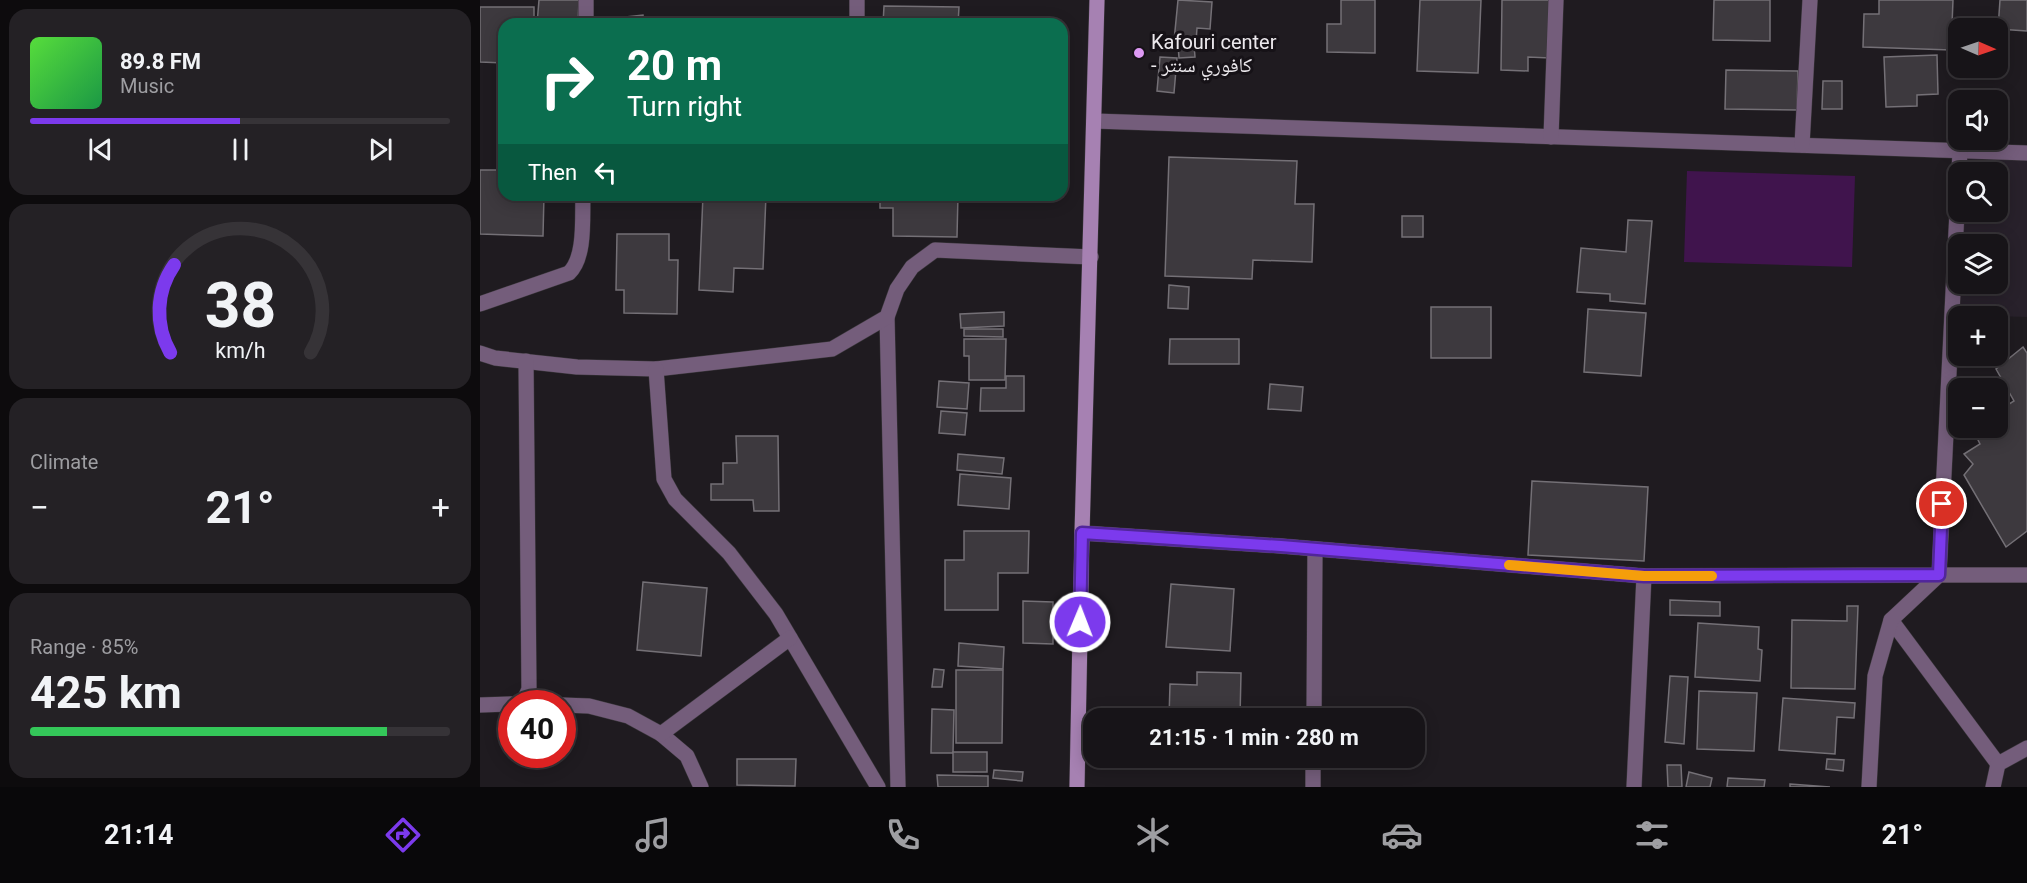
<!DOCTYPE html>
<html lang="en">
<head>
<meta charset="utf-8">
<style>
  body { margin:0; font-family:Roboto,"Noto Naskh Arabic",sans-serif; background:#242125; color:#f1f3f6; height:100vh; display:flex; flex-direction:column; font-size:22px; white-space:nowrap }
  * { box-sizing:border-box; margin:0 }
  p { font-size:20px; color:#9e9ea2 }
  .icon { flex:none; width:33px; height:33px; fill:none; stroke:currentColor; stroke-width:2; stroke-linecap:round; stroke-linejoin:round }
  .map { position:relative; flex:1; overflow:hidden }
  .side { display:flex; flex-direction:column; gap:9px; padding:9px; background:#0d0b0d; width:480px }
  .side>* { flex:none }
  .guide { position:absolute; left:18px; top:18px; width:570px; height:183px; border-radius:18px; box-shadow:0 3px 15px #0003,0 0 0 2px #363337; background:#0b6e4f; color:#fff; overflow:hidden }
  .needle { width:39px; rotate:92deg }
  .buttons { position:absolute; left:1468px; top:18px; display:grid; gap:12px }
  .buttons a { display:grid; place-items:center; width:60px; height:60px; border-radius:12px; background:#171418; box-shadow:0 3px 15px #0003,0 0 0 2px #363337; font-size:30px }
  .speed { position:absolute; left:18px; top:690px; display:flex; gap:12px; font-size:30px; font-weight:700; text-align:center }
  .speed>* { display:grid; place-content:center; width:78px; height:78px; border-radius:50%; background:#171418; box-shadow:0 3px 15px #0003,0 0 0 2px #363337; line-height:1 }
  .speed .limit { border:9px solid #d22; background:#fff; color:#111 }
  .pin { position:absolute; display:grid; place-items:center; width:51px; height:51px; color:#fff; margin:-26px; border:3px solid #fff; border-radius:50%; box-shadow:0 2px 6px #0007 }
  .me { position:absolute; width:66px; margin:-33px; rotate:1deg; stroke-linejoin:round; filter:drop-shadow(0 0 4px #0008) }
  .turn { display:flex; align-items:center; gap:21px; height:126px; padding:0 30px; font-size:27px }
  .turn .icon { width:78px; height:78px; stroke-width:2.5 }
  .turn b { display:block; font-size:42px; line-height:51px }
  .then { display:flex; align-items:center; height:57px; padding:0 30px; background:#0003; gap:12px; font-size:22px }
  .big { font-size:45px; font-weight:700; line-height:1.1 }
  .side .card { flex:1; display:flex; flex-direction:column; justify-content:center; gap:9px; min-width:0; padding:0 21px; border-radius:18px; background:#242125 }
  .side .dial { align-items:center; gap:0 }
  .dial svg { height:156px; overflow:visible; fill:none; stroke:#363337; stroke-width:7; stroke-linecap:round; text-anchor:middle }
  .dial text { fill:#f1f3f6; stroke:none }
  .song { display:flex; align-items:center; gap:18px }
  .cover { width:72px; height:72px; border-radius:9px; background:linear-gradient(135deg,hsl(110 70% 55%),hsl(140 70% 35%)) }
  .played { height:6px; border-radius:3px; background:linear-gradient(90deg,#7c3aed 50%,#363337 50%) }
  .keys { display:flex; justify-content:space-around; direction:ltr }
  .heat { display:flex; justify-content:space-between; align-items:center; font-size:33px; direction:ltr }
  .charge { height:9px; border-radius:4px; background:linear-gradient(90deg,#34c759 85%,#363337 0) }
  .trip { position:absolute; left:603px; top:708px; width:342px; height:60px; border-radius:18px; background:#171418; box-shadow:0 3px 15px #0003,0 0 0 2px #363337; font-weight:700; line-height:60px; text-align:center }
  .tabs { display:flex; height:96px; justify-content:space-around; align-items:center; background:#09080a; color:#9e9ea2 }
  .tabs .icon { width:42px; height:42px }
  .tabs .selected { color:#7c3aed }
  .tabs b { font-size:27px; color:#f1f3f6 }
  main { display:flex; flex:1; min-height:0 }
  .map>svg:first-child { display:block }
  .built { fill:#28212b; fill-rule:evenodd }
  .green { fill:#40144d }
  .building { fill:#3d393e; stroke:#747076; stroke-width:1.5 }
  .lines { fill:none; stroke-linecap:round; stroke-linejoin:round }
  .street-casing { stroke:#3c383d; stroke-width:16 }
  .secondary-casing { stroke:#3c383d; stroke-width:16 }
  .street { stroke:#745d7b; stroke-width:15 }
  .secondary { stroke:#a681b2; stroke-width:15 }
  .route-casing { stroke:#51269a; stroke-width:15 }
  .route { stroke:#7c3aed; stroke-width:10 }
  .slow { stroke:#f59e0b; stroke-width:10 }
  .poi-dot { fill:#dd99f3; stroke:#161217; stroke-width:2 }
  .labels { text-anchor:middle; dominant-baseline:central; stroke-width:6; stroke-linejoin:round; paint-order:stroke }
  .poi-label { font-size:20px; fill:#ece9ed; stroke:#161217; text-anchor:start }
</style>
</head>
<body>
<main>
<section class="side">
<div class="card">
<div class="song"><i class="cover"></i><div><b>89.8 FM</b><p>Music</p></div></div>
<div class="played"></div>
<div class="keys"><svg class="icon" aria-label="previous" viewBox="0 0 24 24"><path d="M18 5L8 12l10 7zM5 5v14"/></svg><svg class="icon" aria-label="pause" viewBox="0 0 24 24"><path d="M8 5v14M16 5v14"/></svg><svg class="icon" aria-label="next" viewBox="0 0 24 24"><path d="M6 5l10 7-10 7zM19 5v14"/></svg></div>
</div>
<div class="card dial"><svg viewBox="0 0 100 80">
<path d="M14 69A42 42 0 1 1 86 69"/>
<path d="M14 69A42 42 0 0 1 16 24" stroke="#7c3aed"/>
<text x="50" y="56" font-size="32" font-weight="700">38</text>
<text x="50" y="72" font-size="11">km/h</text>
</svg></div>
<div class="card"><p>Climate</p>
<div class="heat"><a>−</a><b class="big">21°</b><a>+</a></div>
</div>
<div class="card"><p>Range · 85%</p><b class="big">425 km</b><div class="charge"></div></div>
</section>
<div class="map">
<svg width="1547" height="787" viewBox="0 0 1547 787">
  <rect width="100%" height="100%" fill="#1f1b20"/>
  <path class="built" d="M1479 152 1547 154V317L1475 315ZM1479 172H1518V212H1479ZM1479 244H1518V284H1479Z"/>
  <polygon class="green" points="1207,171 1375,176 1372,267 1204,262"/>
  <g class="building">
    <polygon points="59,0 99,0 98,24 57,24"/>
    <polygon points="698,0 732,2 730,29 717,28 716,42 694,41"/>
    <polygon points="861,0 895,0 895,53 847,52 847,24 861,24"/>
    <polygon points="940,0 1001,0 998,73 937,71"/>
    <polygon points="1022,0 1071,0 1070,58 1048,57 1048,71 1021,70"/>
    <polygon points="1234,0 1290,0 1290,41 1233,40"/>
    <polygon points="1399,0 1473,0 1471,50 1383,47 1384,14 1399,14"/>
    <polygon points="1520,0 1547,0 1547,31 1518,29"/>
    <polygon points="404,6 479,7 478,24 403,24"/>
    <polygon points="0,7 54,7 54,24 24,24 24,63 0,62"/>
    <polygon points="163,15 164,24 147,24 146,17"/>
    <polygon points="557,17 558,24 540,24 539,21"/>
    <polygon points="171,18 253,19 253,24 171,24"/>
    <polygon points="714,44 715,57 699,58 698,45"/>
    <polygon points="1457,55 1458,94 1437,95 1437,106 1406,107 1404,57"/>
    <polygon points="680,57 697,58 694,93 677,91"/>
    <polygon points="1246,70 1318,71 1317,110 1245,109"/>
    <polygon points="1343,81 1362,81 1362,109 1342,109"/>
    <polygon points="689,157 817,161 815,204 834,204 832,262 773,260 772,279 685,276"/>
    <polygon points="0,170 24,170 24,195 64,195 63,236 0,234"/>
    <polygon points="223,195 286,195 283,269 254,268 253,292 219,290"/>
    <polygon points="400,195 478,195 477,237 413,236 413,208 400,208"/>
    <rect x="922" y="216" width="21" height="21"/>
    <polygon points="1148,220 1172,221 1165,304 1130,301 1130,294 1097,292 1101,248 1146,252"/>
    <polygon points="137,234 189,234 189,260 198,260 197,314 144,313 144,290 136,290"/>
    <polygon points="689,285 709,287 708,309 688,308"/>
    <rect x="951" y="307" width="60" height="51"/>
    <polygon points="1108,309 1166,313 1161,376 1104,372"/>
    <polygon points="524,312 524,326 481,328 480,314"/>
    <polygon points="484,329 523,329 523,337 484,336"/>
    <polygon points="484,339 526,339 525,380 489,380 489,356 484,356"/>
    <polygon points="690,339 759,339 759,364 689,364"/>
    <polygon points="1543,347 1547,353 1547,531 1526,547 1484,475 1493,464 1484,454 1500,444 1492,428 1518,428 1518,411 1534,401 1516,369"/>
    <polygon points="526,376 544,376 544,411 500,411 501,388 526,388"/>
    <polygon points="459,381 489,383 487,409 457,407"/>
    <polygon points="790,384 823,387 821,411 788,409"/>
    <polygon points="461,411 487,413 485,435 459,433"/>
    <polygon points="256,436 298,436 299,511 274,511 273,500 231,500 231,484 243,484 243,463 257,463"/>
    <polygon points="478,454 524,458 522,474 477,470"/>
    <polygon points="480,474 531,478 529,509 478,505"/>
    <polygon points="1052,481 1168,487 1164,561 1048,555"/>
    <polygon points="484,531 549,531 548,573 518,573 518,610 465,610 465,560 484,560"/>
    <polygon points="163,582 227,588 221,656 157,650"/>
    <polygon points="691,584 754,589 750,651 686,647"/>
    <polygon points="1190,600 1240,602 1240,616 1190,615"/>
    <polygon points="543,601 573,602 573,644 543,643"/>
    <polygon points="1367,606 1378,606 1375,689 1311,688 1312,620 1367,621"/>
    <polygon points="1218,623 1279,627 1278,649 1282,650 1280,681 1215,677"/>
    <polygon points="479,643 524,647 523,669 478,666"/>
    <polygon points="454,669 464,670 462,687 452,687"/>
    <polygon points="476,670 523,670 522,743 476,743"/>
    <polygon points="717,672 761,673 760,718 689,718 690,684 717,685"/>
    <polygon points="1190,676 1208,677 1204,744 1185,742"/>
    <polygon points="1219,691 1277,693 1274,751 1217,749"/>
    <polygon points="1303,698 1375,703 1374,718 1357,717 1355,754 1299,750"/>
    <polygon points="452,709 474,710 473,753 451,753"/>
    <rect x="473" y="752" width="34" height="20"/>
    <polygon points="257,759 316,759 315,786 257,785"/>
    <polygon points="1347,759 1364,760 1363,771 1346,769"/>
    <polygon points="1187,765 1201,765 1202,787 1188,787"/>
    <polygon points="514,770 543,772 542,781 513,778"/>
    <polygon points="1209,772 1232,778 1230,787 1206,787"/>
    <polygon points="457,775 508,776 508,787 458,787"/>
    <polygon points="1248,778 1285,780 1284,787 1247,787"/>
    <polygon points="1310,784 1350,787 1310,787"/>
  </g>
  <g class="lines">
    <defs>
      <g id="street">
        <polyline points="106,24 106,0"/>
        <polyline points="377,24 377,0"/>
        <polyline points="614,121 1547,153"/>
        <polyline points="1071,137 1076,0"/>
        <polyline points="1322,145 1330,0"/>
        <path d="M0 304 89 273C106 257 102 217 103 195"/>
        <polyline points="407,317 418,787"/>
        <polyline points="0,353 15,358 97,367 176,369 352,349 407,317 417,289 432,267 455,250 611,257"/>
        <polyline points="176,369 184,479 195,499 249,553 296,614 398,787"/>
        <polyline points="602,533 801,546 1164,576 1459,575 1480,151"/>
        <polyline points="1411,620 1518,764"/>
        <polyline points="40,704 43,703 49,689 46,361"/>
        <polyline points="0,705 32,704"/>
        <polyline points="82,705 109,706 148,716 181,734 207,756 221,787"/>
        <polyline points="834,718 835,549"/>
        <polyline points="181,734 310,638"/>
        <polyline points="833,787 833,758"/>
        <polyline points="1154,787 1164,576"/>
        <polyline points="1389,787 1395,676 1411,620 1459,575 1547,575"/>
        <polyline points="1513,787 1518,764 1547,748"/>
      </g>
      <polyline id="secondary" points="597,787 602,533 617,0"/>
    </defs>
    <use href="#street" class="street-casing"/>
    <use href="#secondary" class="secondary-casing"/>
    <use href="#street" class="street"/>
    <use href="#secondary" class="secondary"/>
  </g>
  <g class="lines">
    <defs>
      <polyline id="route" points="600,622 602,533 801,546 1164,576 1459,575 1462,504"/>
    </defs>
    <use href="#route" class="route-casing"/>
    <use href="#route" class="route"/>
    <polyline class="slow" points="1029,565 1164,576 1232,576"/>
  </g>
  <circle class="poi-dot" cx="659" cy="53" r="6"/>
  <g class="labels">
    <g class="poi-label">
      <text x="671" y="42">Kafouri center<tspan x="671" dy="23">- كافوري سنتر</tspan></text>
    </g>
  </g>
</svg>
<div class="buttons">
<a><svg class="needle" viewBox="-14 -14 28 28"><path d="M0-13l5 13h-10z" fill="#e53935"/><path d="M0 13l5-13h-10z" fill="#9e9ea2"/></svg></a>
<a><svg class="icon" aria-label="sound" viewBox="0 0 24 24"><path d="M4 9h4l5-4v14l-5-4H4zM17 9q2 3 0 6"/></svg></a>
<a><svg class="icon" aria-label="search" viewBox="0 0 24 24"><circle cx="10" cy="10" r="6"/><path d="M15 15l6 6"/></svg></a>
<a><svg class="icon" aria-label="layers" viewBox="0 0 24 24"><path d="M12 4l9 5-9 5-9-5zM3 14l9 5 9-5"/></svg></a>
<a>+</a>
<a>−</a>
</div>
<div class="speed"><div class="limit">40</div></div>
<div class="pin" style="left:1462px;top:504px;background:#d93025"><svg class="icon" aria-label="arrive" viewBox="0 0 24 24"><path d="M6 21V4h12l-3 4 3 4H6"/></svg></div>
<svg class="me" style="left:600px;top:622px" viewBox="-20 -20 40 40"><circle r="17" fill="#7c3aed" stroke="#fff" stroke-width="3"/><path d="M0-11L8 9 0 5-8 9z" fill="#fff"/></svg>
<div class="trip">21:15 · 1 min · 280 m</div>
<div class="guide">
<div class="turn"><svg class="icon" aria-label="right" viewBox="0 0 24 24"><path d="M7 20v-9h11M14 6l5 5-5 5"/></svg><div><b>20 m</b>Turn right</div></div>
<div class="then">Then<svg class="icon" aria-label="left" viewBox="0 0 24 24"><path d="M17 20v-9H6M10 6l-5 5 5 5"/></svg></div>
</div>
</div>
</main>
<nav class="tabs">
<b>21:14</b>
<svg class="icon selected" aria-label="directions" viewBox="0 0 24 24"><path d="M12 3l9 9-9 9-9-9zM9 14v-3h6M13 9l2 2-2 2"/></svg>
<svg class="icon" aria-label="music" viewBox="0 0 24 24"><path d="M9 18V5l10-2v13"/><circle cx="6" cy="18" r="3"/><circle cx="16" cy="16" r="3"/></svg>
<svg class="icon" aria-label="phone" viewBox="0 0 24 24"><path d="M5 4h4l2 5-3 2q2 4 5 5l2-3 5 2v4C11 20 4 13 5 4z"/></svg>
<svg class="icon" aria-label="climate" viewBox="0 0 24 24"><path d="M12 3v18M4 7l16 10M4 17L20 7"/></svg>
<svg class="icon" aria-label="car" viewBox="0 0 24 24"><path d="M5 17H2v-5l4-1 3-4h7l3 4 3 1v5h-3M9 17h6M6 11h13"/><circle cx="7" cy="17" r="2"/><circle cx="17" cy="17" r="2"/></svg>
<svg class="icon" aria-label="filters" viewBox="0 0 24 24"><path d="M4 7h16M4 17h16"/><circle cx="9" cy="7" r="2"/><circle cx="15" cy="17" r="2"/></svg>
<b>21°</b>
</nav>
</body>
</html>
